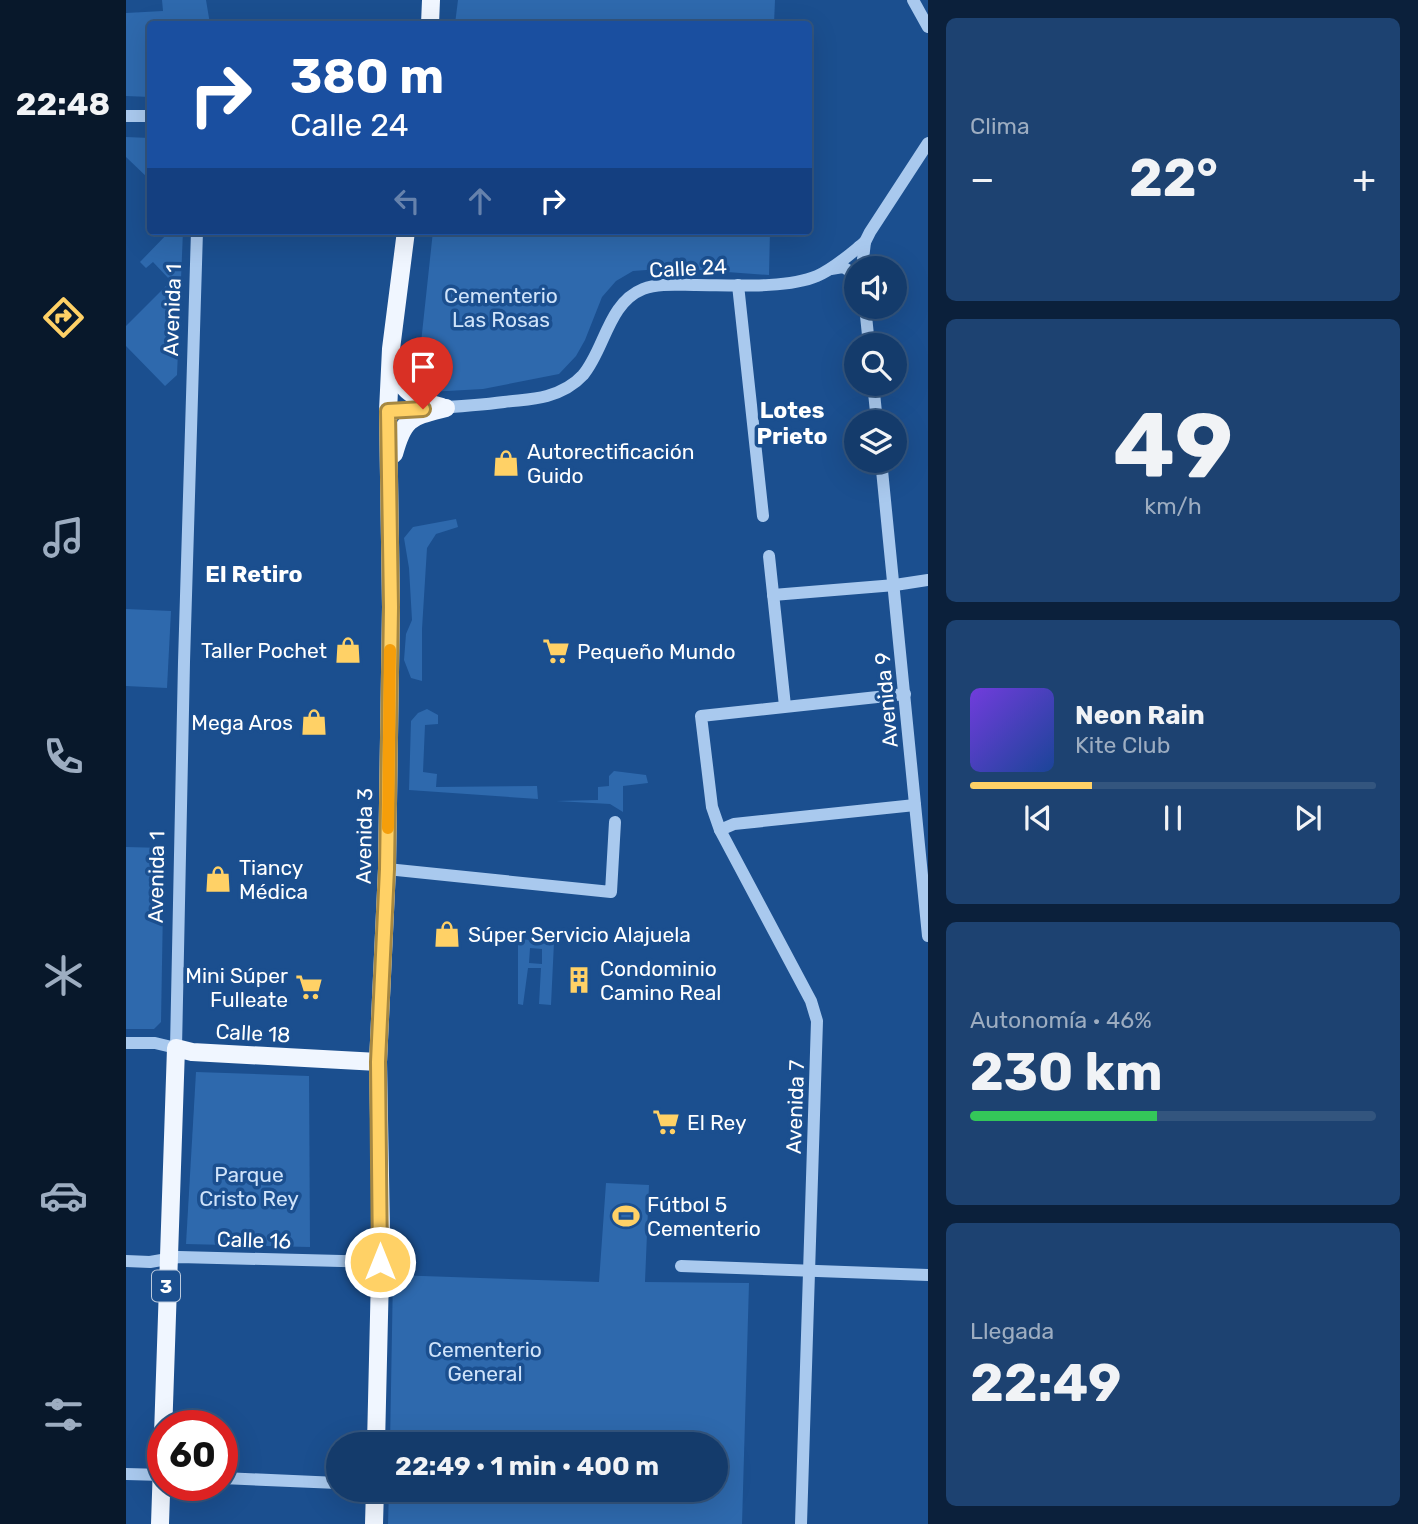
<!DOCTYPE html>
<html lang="es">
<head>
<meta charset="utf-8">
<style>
  body { margin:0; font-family:Rubik,sans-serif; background:#1d4271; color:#f1f3f6; height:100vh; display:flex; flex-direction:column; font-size:26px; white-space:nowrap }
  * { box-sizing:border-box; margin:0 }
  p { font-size:23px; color:#9dadc1 }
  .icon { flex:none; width:38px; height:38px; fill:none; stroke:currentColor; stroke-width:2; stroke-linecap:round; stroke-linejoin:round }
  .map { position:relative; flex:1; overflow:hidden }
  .details { display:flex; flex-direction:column; gap:18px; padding:18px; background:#0b203b; width:490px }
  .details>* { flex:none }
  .top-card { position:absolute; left:21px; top:21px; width:665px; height:214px; border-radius:7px; box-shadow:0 7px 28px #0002,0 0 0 2px #33557e; background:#1a4fa0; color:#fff; overflow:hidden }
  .controls { position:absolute; left:718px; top:256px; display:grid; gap:14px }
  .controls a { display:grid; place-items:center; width:63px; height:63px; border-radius:50%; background:#143b6b; box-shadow:0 7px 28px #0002,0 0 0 2px #33557e; font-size:35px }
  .speed { position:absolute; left:21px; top:1410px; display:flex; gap:14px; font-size:35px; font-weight:700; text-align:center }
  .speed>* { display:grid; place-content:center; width:91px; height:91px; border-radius:50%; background:#143b6b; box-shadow:0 7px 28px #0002,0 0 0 2px #33557e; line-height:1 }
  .speed .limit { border:10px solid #d22; background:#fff; color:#111 }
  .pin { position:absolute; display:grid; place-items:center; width:60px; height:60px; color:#fff; margin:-72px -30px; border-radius:50% 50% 50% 0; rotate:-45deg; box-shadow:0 0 7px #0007 }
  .pin .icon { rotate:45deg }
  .me { position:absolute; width:77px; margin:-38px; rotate:0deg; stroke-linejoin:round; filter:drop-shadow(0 0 5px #0008) }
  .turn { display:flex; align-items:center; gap:24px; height:147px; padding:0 28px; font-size:32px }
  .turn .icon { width:91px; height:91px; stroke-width:2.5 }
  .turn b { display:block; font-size:49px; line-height:60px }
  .lanes { display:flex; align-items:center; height:66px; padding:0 28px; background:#0003; justify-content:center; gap:35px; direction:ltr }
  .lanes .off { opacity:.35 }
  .big { font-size:52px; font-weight:700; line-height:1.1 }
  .details .widget { flex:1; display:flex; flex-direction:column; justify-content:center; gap:10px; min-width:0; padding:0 24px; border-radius:10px; background:#1d4271 }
  .details .dial { align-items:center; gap:0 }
  .dial b { font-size:91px; line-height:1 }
  .song { display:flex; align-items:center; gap:21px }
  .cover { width:84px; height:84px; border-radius:10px; background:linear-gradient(135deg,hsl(260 70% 55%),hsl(220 70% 35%)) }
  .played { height:7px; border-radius:4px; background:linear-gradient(90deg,#ffd166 30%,#33557e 30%) }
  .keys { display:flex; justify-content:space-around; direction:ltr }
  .heat { display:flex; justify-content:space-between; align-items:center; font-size:38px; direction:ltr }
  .charge { height:10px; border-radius:5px; background:linear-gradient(90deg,#34c759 46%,#33557e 0) }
  .trip { position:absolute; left:200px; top:1432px; width:402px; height:70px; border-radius:35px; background:#143b6b; box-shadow:0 7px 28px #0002,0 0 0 2px #33557e; font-weight:700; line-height:70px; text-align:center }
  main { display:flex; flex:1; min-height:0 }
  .dock { display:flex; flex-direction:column; width:126px; justify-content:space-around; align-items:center; background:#08182b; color:#9dadc1 }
  .dock .icon { width:49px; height:49px }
  .dock .active { color:#ffd166 }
  .dock b { font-size:32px; color:#f1f3f6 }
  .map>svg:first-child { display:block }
  .green { fill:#2e69ad; fill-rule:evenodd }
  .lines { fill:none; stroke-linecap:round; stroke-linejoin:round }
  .minor { stroke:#a9c9ee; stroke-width:12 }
  .major { stroke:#f0f6ff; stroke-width:18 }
  .route-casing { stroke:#a68842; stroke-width:18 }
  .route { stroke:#ffd166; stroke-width:12 }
  .slow { stroke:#f59e0b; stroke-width:12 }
  .labels { text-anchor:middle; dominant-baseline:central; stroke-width:7; stroke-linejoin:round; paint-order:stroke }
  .shield { fill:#1b4f8f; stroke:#bbcadd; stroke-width:2 }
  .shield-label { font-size:19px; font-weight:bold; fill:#fff }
  .street-label { font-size:21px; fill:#fff; stroke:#1b4f8f }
  .park-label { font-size:21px; fill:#cfe3fa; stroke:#1b4f8f }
  .poi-label { font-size:21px; fill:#fff; stroke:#1b4f8f; text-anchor:start }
  .neighbourhood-label { font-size:23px; font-weight:bold; fill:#fff; stroke:#1b4f8f }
</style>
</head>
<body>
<main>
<nav class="dock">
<b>22:48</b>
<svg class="icon active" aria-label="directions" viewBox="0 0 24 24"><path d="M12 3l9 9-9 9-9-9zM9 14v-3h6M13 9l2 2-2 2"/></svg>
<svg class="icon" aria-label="music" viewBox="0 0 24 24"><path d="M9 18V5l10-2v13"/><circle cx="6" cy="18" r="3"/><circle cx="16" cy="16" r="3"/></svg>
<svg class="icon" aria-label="phone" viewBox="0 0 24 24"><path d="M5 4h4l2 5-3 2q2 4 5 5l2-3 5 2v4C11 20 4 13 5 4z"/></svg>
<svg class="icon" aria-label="climate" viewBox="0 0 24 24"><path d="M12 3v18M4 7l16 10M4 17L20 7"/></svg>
<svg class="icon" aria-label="car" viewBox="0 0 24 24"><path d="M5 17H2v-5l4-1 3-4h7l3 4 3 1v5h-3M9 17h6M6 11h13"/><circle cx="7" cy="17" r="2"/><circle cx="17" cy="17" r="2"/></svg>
<svg class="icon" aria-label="filters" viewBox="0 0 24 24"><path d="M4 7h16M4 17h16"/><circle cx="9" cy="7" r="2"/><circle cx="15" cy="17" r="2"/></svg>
</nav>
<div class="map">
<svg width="802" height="1524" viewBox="0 0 802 1524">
  <rect width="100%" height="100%" fill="#1b4f8f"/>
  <g class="green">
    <polygon points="36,0 80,0 84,24 24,24 24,97 0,96 0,13 37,11"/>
    <polygon points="332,0 649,0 648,24 329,24"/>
    <polygon points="0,137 24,138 24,180 0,157"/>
    <polygon points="44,231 57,231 51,375 39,386 0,346 0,326 45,281 27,262 20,268 14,262"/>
    <polygon points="307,231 644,231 643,275 547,268 507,271 490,281 476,297 459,340 450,356 433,374 357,389 303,392 293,386 291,380"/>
    <polygon points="330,519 332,527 310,534 301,548 296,629 296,681 285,678 278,660 280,634 286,620 283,568 278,538 287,527"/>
    <polygon points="0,609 45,611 41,688 0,686"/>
    <polygon points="301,709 312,715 312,724 299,725 297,772 311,774 310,787 411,786 412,799 283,790 285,721 292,713"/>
    <polygon points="488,771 520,775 522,783 497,786 497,812 484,804 430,801 472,800 472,787 483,786 483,776"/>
    <polygon points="0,847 38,848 35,1022 28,1029 0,1029"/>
    <path d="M392 939 428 942 425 1005 413 1004 415 968H402L397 1005 392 1004ZM404 948 416 949V964L403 963Z"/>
    <polygon points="70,1072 183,1076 184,1247 60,1244"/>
    <polygon points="480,1183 523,1185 519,1282 623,1283 616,1524 262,1524 263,1489 590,1489 590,1444 264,1444 267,1275 473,1282"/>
  </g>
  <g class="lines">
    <g class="minor">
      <polyline points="787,0 802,27"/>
      <polyline points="0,116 24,116"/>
      <polyline points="736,268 739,242 744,232 802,143"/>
      <polyline points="705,269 717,267 730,275"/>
      <polyline points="612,285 637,516"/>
      <polyline points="739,306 743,345"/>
      <polyline points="747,383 751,422"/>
      <path d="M262 411C301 408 340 407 378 402 392 400 407 400 421 396 435 392 447 386 457 375 479 349 482 303 517 289 533 283 552 285 570 285 604 285 660 289 691 276 709 268 724 254 739 242"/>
      <polyline points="755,460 802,936"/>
      <polyline points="643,556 659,706"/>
      <polyline points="647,595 769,585 802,580"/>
      <polyline points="594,830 608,824 789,805"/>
      <polyline points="261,869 485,892 489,822"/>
      <polyline points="0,1043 29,1043 50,1048 58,662 71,231"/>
      <polyline points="0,1261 24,1262 53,1257 254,1262"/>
      <polyline points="555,1266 802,1275"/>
      <polyline points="0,1474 37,1475"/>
      <polyline points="96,1478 212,1483"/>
      <polyline points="675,1524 691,1021 685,1001 594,830 586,807 575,716 779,694"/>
    </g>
    <g class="major">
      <polyline points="304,24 305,0"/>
      <path d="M267 364C272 390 292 401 316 407"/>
      <path d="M268 454C278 417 285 417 320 408"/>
      <polyline points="250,1444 255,1232 252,1062 261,869 265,607 262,411 265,349 280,231"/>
      <polyline points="34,1524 50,1048 66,1052 252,1062"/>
      <polyline points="248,1524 249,1489"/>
    </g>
  </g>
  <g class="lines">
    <defs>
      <polyline id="route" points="254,1262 252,1062 261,869 265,607 262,411 297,409"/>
    </defs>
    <use href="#route" class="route-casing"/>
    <use href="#route" class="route"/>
    <polyline class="slow" points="262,828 264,650"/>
  </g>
  <defs>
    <symbol id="shop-bare" viewBox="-9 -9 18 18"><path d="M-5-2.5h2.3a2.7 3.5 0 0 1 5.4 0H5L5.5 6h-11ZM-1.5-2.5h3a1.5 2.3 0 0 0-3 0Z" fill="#ffd166" stroke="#1b4f8f" stroke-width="2.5" paint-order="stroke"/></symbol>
    <symbol id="supermarket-bare" viewBox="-9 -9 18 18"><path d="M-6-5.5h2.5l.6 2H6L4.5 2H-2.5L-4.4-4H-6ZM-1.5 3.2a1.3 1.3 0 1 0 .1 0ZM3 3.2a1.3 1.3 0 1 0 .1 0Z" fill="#ffd166" stroke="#1b4f8f" stroke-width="2.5" paint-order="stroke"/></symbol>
    <symbol id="building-bare" viewBox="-9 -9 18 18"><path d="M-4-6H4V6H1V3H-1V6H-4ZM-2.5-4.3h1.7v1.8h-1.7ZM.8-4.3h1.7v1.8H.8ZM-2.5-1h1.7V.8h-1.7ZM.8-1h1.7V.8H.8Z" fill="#ffd166" stroke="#1b4f8f" stroke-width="2.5" paint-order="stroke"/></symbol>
    <symbol id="stadium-bare" viewBox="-9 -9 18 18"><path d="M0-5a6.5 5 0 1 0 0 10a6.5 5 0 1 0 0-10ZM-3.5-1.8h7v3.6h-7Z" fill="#ffd166" stroke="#1b4f8f" stroke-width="2.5" paint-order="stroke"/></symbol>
  </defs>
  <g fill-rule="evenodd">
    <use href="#shop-bare" x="361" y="444" width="38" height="38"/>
    <use href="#shop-bare" x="203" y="631" width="38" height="38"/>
    <use href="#supermarket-bare" x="411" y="632" width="38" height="38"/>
    <use href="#shop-bare" x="169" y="703" width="38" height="38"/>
    <use href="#shop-bare" x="73" y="860" width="38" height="38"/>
    <use href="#shop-bare" x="302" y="915" width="38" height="38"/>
    <use href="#building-bare" x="434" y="961" width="38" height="38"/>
    <use href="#supermarket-bare" x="164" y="968" width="38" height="38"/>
    <use href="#supermarket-bare" x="521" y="1103" width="38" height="38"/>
    <use href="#stadium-bare" x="481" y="1197" width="38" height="38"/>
  </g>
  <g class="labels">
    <rect class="shield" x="26" y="1270.5" width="28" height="31" rx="5"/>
    <g class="shield-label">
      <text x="40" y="1286">3</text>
    </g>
    <g class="street-label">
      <text transform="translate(562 268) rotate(-3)">Calle 24</text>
      <text transform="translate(46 310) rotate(-88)">Avenida 1</text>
      <text transform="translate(760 700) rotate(-95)">Avenida 9</text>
      <text transform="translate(238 836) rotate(-89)">Avenida 3</text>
      <text transform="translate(30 877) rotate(-89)">Avenida 1</text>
      <text transform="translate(127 1033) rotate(3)">Calle 18</text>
      <text transform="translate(669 1107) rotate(-88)">Avenida 7</text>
      <text transform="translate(128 1240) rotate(2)">Calle 16</text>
    </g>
    <g class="park-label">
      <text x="375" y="295">Cementerio<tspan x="375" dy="24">Las Rosas</tspan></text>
      <text x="123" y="1174">Parque<tspan x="123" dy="24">Cristo Rey</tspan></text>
      <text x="359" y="1349">Cementerio<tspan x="359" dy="24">General</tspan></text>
    </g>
    <g class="poi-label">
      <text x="401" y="451">Autorectificación<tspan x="401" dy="24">Guido</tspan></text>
      <text x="201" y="650" text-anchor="end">Taller Pochet</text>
      <text x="451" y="651">Pequeño Mundo</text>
      <text x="167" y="722" text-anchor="end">Mega Aros</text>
      <text x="113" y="867">Tiancy<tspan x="113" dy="24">Médica</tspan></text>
      <text x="342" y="934">Súper Servicio Alajuela</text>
      <text x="474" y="968">Condominio<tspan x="474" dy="24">Camino Real</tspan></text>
      <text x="162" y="975" text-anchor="end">Mini Súper<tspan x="162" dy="24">Fulleate</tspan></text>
      <text x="561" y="1122">El Rey</text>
      <text x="521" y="1204">Fútbol 5<tspan x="521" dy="24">Cementerio</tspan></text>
    </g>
    <g class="neighbourhood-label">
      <text x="666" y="410">Lotes<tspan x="666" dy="26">Prieto</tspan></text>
      <text x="128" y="574">El Retiro</text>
    </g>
  </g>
</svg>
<div class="controls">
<a><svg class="icon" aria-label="sound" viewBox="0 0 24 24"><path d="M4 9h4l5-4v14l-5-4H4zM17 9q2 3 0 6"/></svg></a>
<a><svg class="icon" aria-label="search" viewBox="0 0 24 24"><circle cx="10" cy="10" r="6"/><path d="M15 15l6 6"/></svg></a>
<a><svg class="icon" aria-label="layers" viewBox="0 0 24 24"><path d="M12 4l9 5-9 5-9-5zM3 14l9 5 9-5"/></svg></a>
</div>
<div class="speed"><div class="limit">60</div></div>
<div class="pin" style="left:297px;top:409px;background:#d93025"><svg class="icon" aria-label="arrive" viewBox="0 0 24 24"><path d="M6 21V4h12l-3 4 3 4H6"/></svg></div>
<svg class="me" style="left:254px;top:1262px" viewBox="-20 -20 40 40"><circle r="17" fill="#ffd166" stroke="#fff" stroke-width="3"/><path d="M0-11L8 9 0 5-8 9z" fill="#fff"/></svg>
<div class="trip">22:49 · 1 min · 400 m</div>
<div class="top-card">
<div class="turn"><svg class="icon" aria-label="right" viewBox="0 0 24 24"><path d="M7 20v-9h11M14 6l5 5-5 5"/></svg><div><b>380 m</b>Calle 24</div></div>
<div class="lanes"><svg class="icon off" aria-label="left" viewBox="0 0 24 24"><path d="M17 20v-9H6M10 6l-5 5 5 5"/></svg><svg class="icon off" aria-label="ahead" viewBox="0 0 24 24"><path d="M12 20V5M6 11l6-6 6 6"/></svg><svg class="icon" aria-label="right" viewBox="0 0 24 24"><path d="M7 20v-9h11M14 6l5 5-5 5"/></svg></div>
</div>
</div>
<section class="details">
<div class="widget"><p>Clima</p>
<div class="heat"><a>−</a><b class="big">22°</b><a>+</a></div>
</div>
<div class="widget dial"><b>49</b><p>km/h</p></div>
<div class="widget">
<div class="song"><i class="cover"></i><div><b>Neon Rain</b><p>Kite Club</p></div></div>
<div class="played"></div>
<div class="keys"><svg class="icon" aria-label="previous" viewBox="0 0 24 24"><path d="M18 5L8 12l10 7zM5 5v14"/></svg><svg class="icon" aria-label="pause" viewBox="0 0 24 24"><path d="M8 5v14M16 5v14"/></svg><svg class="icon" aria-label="next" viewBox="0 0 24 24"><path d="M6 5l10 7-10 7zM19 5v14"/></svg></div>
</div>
<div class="widget"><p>Autonomía · 46%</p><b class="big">230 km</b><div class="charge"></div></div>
<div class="widget"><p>Llegada</p><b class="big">22:49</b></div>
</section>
</main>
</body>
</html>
